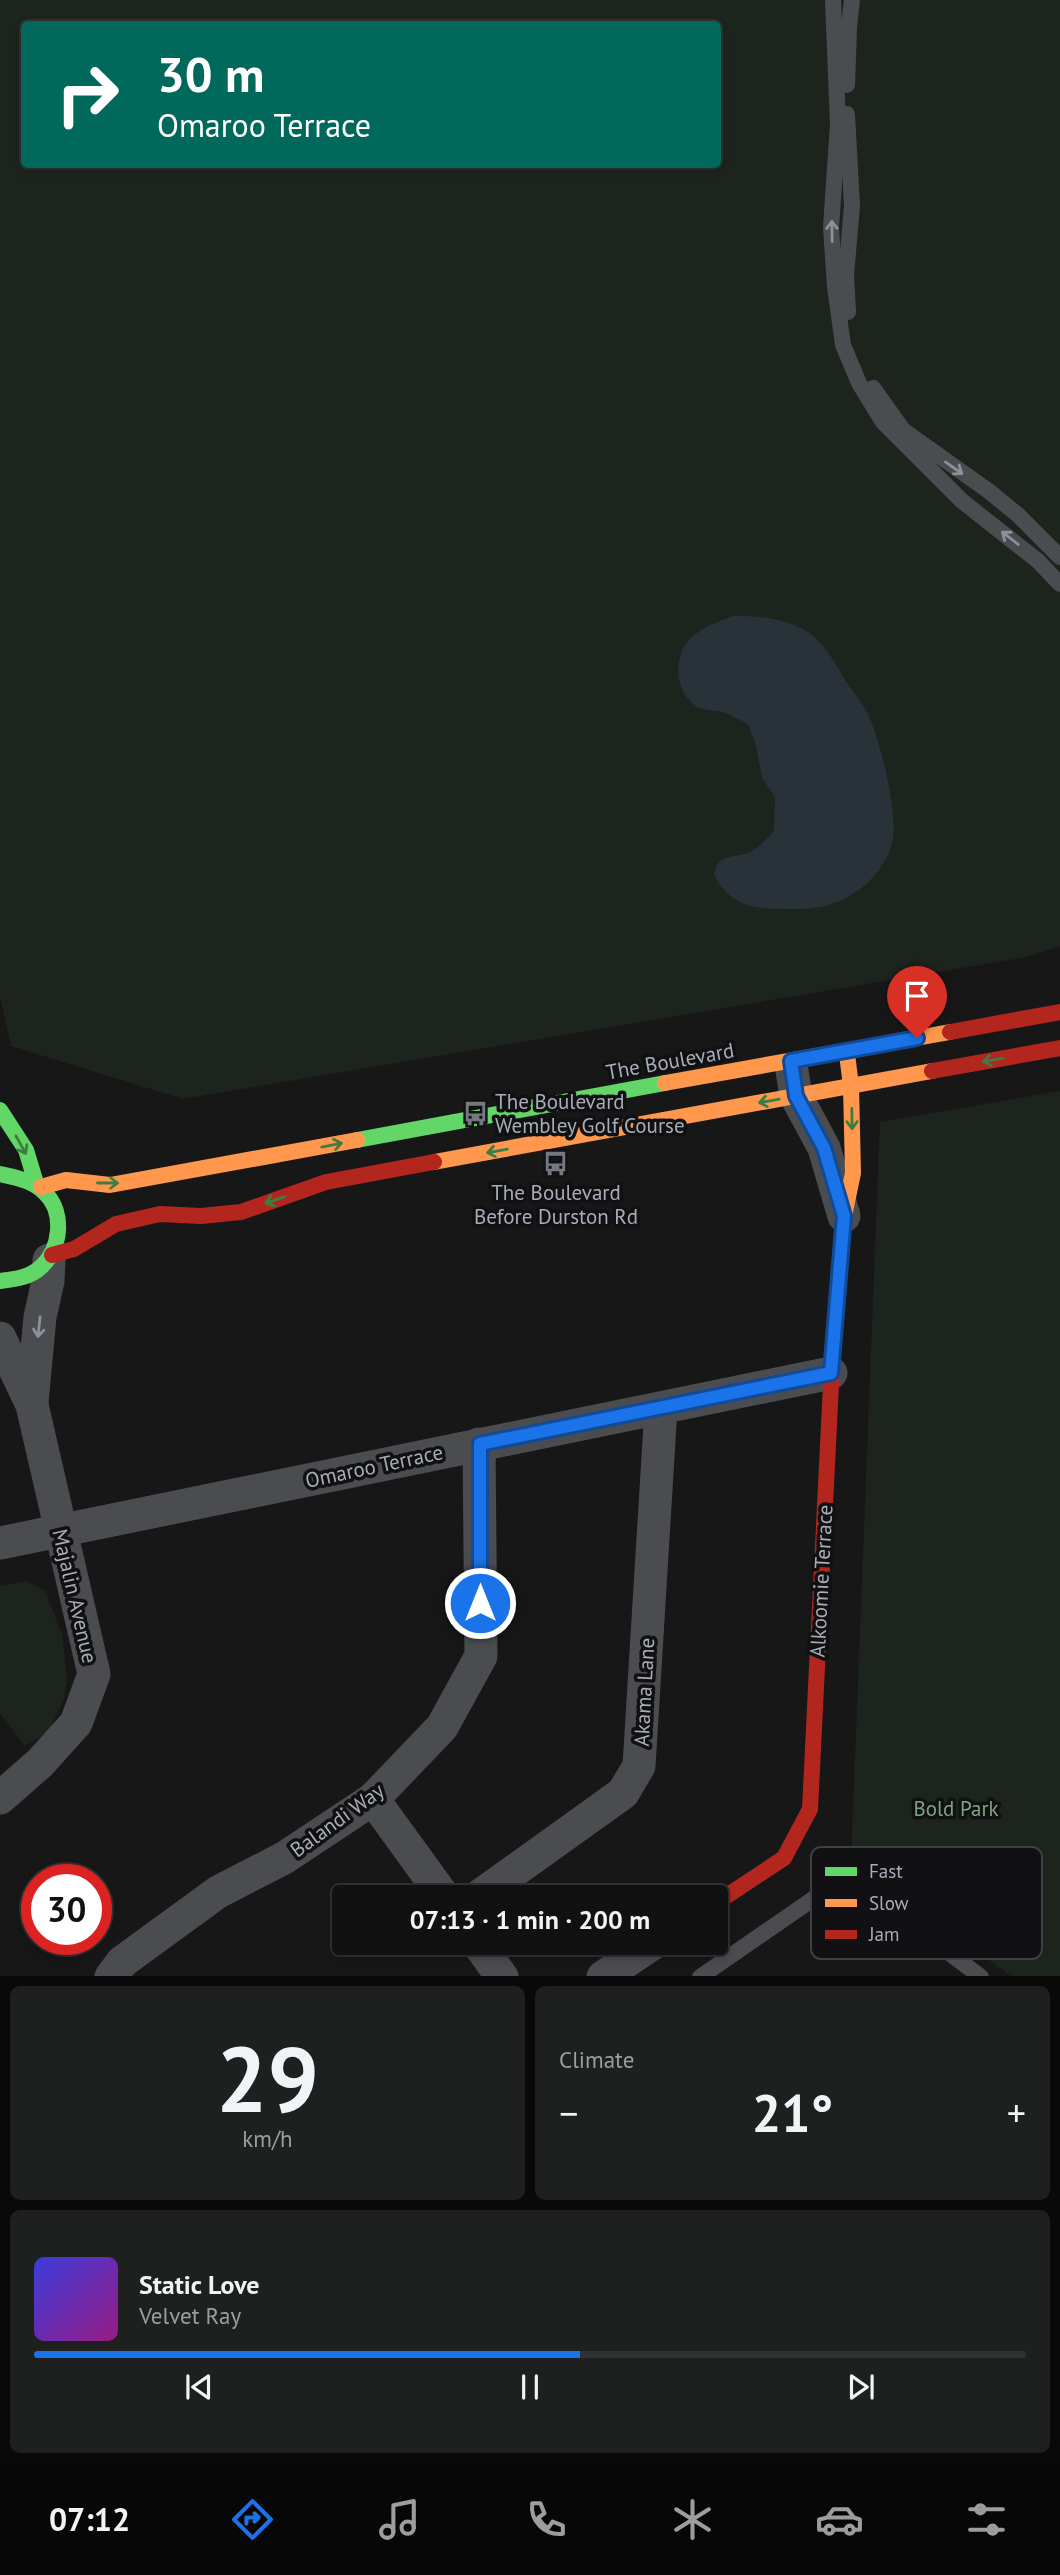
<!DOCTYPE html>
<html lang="en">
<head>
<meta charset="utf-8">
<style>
  body { margin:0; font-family:"PT Sans",sans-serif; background:#1e1f1f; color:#f1f3f6; height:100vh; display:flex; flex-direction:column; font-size:26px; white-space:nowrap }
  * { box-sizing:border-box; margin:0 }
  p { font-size:23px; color:#9c9d9f }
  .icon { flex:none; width:38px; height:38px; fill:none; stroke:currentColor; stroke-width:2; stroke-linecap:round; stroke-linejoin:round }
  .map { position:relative; height:1976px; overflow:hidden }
  .side { display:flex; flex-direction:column; gap:10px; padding:10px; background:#090909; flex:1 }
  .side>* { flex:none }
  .banner { position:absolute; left:21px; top:21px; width:700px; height:147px; border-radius:7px; box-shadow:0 4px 10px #0003,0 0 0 2px #303131; background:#00695c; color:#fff; overflow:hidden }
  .speed { position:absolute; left:21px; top:1864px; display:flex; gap:14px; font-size:35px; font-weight:700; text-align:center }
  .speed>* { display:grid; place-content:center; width:91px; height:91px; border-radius:50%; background:#111; box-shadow:0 4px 10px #0003,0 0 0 2px #303131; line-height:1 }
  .speed .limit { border:10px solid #d22; background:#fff; color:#111 }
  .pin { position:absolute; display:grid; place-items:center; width:60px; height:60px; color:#fff; margin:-72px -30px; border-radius:50% 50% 50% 0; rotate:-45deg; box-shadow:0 0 7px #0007 }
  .pin .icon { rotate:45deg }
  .me { position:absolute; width:77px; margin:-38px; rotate:0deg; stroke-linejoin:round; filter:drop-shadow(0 0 5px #0008) }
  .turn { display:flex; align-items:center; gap:24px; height:147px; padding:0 21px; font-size:32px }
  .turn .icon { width:91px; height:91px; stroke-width:2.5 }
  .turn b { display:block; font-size:49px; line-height:60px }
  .big { font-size:52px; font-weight:600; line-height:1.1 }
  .side .widget { flex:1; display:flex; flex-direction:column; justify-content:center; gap:10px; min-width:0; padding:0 24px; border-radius:10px; background:#1e1f1f }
  .side .dial { align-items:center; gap:0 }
  .dial b { font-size:91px; line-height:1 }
  .song { display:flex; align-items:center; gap:21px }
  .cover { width:84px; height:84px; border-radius:10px; background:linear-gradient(135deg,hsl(240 70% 55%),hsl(310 70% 35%)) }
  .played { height:7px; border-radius:4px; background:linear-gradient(90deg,#1a73e8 55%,#303131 55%) }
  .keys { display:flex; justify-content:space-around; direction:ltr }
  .heat { display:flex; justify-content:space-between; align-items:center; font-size:38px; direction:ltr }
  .side .tiles { flex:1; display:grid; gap:10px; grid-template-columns:1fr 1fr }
  .widget:last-child { grid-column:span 2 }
  .trip { position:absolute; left:332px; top:1885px; width:396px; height:70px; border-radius:7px; background:#111; box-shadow:0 4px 10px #0003,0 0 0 2px #303131; font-weight:600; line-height:70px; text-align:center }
  .tabs { display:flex; height:112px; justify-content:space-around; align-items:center; background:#070707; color:#9c9d9f }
  .tabs .icon { width:49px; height:49px }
  .tabs .current { color:#1a73e8 }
  .tabs b { font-size:32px; color:#f1f3f6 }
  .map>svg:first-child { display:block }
  .green { fill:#1d241e; fill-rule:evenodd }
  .water { fill:#2a3239 }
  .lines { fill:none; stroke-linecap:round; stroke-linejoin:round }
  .lane { stroke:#4b4c50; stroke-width:16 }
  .street { stroke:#4b4c50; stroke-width:33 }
  .fast { stroke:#63d668; stroke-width:16 }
  .slow { stroke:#ff974d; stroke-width:16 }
  .jam { stroke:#b3261e; stroke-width:16 }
  .oneway { stroke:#8c9099 }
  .oneway2 { stroke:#3e7d42 }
  .route-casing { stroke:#114b97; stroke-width:18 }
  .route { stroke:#1a73e8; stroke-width:12 }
  .labels { text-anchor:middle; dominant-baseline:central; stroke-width:7; stroke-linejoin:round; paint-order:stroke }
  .street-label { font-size:21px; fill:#a8adb8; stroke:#111113 }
  .poi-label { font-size:21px; fill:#a8adb8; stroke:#111113; text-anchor:start }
  .park-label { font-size:21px; fill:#7fa381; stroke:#111113 }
  .key { fill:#111113; stroke:#3e4045; stroke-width:2 }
  .key-label { font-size:19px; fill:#a8adb8 }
</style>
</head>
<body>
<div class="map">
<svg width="1060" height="1977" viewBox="0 0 1060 1977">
  <rect width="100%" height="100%" fill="#171717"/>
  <g class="green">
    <path d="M0 0H1060V946L1027 957 183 1099 11 1046 0 997ZM24 24H718V164H24Z"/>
    <polygon points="1060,1091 1060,1976 1011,1976 851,1861 880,1122"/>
    <polygon points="27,1581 45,1591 62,1634 67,1680 64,1698 49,1732 25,1746 0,1713 0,1586"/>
  </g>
  <path class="water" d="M733 616C760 616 785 618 809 633 825 643 837 667 847 683 855 694 865 706 870 719 881 745 899 815 892 843 884 872 860 895 831 904 815 910 796 909 779 909 749 909 727 902 714 874 718 851 738 860 753 850 761 846 768 837 774 831L775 797 762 778 756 745 748 724C740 720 731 715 723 712 714 710 704 711 696 706 675 692 672 658 690 639 702 627 717 622 733 616Z"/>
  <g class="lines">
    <g class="lane">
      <polyline points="833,0 838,124 831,227 835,287 843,345 859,383 883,422 962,501 1038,561 1060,584"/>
      <polyline points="847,85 849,28 852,0"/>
      <polyline points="847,114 852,206 846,275 848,312"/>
      <polyline points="873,388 903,430 990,492 1018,515 1060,557"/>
      <polyline points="700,1977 826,1890 845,1887 875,1897 981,1977"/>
    </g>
    <g class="street">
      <polyline points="792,1071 796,1096 824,1148 844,1216"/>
      <polyline points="0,1338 32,1405 94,1674 76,1723 40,1763 0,1798"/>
      <polyline points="32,1402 40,1317 48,1281 49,1260"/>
      <polyline points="0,1543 831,1373"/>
      <polyline points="373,1799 444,1897"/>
      <polyline points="478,1897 623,1793 639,1766 661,1408"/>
      <polyline points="477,1942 502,1977"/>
      <polyline points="111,1977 122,1962 218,1892 284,1858 373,1799 442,1727 481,1656 479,1444"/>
      <polyline points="603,1977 655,1942"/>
    </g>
    <g class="fast">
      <polyline points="0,1110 26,1150 36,1183"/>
      <polyline points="357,1140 665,1083"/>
      <path d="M0 1174C17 1178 32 1180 45 1193 65 1212 61 1249 41 1267 29 1278 15 1279 0 1281"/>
    </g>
    <g class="slow">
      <polyline points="665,1083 950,1032"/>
      <polyline points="434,1162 932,1071"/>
      <polyline points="41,1187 66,1180 110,1185 357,1140"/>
      <polyline points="832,1364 844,1216 853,1173 851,1086 847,1054"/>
    </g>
    <g class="jam">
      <polyline points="950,1032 1060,1012"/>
      <polyline points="932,1071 1060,1048"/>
      <polyline points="52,1255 74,1249 116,1224 160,1214 201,1216 241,1212 326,1182 434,1162"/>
      <polyline points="716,1903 784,1858 810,1809 832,1364"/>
    </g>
  </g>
  <defs><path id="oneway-shaft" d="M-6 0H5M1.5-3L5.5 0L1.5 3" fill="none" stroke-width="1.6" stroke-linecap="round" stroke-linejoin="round" transform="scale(1.75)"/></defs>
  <g class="oneway">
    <use href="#oneway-shaft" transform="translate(832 231) rotate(-91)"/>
    <use href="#oneway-shaft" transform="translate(954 468) rotate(35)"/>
    <use href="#oneway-shaft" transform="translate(1010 538) rotate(-142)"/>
    <use href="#oneway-shaft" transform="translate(39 1327) rotate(96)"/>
  </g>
  <g class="oneway2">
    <use href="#oneway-shaft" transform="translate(993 1060) rotate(170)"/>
    <use href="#oneway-shaft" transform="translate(769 1101) rotate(170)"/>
    <use href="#oneway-shaft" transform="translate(852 1119) rotate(89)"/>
    <use href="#oneway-shaft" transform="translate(21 1145) rotate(61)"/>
    <use href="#oneway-shaft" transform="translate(332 1145) rotate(-11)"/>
    <use href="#oneway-shaft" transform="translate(497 1151) rotate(170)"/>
    <use href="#oneway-shaft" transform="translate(108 1183)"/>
    <use href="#oneway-shaft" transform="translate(275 1200) rotate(161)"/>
  </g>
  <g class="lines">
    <defs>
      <polyline id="route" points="480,1603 480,1444 831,1373 844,1216 824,1148 796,1096 791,1061 917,1038"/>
    </defs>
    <use href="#route" class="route-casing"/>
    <use href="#route" class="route"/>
  </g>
  <defs>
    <symbol id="bus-bare" viewBox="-9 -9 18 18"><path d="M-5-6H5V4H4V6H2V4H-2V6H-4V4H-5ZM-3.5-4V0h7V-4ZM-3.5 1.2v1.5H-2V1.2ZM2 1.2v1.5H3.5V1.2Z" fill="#757880" stroke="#111113" stroke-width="2.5" paint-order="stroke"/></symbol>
  </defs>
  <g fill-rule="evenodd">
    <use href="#bus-bare" x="458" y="1096" width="35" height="35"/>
    <use href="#bus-bare" x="538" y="1146" width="35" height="35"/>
  </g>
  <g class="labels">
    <g class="street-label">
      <text transform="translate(670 1061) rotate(-10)">The Boulevard</text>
      <text transform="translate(374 1466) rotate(-12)">Omaroo Terrace</text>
      <text transform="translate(821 1581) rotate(-87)">Alkoomie Terrace</text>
      <text transform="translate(75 1596) rotate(77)">Majalin Avenue</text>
      <text transform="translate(644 1692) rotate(-87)">Akama Lane</text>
      <text transform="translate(337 1820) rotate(-36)">Balandi Way</text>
    </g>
    <g class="poi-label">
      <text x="495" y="1101">The Boulevard<tspan x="495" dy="24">Wembley Golf Course</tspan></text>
      <text x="556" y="1192" text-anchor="middle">The Boulevard<tspan x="556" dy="24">Before Durston Rd</tspan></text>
    </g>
    <g class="park-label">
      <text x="956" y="1808">Bold Park</text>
    </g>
  </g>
  <rect x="811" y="1847" width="231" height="112" rx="10" class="key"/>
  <rect x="825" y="1867" width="32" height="9" fill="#63d668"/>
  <rect x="825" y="1899" width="32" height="8" fill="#ff974d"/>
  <rect x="825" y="1930" width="32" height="9" fill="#b3261e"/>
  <g class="key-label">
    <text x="869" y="1878">Fast</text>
    <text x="869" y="1910">Slow</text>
    <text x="869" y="1941">Jam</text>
  </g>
</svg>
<div class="speed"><div class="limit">30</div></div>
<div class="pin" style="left:917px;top:1038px;background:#d93025"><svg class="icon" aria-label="arrive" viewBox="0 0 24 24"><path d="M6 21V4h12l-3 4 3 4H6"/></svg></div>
<svg class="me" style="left:480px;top:1603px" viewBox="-20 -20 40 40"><circle r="17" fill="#1a73e8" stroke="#fff" stroke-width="3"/><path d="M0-11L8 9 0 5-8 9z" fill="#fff"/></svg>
<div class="trip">07:13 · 1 min · 200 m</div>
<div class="banner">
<div class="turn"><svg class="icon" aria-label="right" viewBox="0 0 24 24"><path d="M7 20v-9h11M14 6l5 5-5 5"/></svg><div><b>30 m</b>Omaroo Terrace</div></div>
</div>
</div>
<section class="side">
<div class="tiles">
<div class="widget dial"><b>29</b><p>km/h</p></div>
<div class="widget"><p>Climate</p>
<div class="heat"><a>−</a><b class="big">21°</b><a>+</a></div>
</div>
<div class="widget">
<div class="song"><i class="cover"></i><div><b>Static Love</b><p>Velvet Ray</p></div></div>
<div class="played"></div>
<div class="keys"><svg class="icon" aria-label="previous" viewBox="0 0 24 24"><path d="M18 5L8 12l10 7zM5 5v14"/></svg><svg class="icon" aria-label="pause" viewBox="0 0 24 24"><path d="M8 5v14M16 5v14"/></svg><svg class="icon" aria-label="next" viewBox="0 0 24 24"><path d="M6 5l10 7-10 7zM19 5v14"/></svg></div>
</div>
</div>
</section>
<nav class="tabs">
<b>07:12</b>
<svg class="icon current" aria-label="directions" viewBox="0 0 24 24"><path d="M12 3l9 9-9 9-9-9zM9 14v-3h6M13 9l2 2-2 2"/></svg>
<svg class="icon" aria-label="music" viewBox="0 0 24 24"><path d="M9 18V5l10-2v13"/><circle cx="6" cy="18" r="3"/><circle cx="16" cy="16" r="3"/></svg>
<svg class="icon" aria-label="phone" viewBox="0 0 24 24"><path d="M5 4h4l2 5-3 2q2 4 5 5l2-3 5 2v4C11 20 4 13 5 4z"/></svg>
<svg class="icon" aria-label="climate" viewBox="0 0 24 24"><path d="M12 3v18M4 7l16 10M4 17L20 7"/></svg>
<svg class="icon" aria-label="car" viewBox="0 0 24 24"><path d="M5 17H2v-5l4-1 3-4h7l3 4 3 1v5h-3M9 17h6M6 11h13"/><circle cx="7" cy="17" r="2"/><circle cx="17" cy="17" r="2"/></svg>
<svg class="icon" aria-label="filters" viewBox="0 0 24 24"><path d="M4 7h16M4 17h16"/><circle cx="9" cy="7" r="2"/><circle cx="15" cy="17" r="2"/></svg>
</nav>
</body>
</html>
